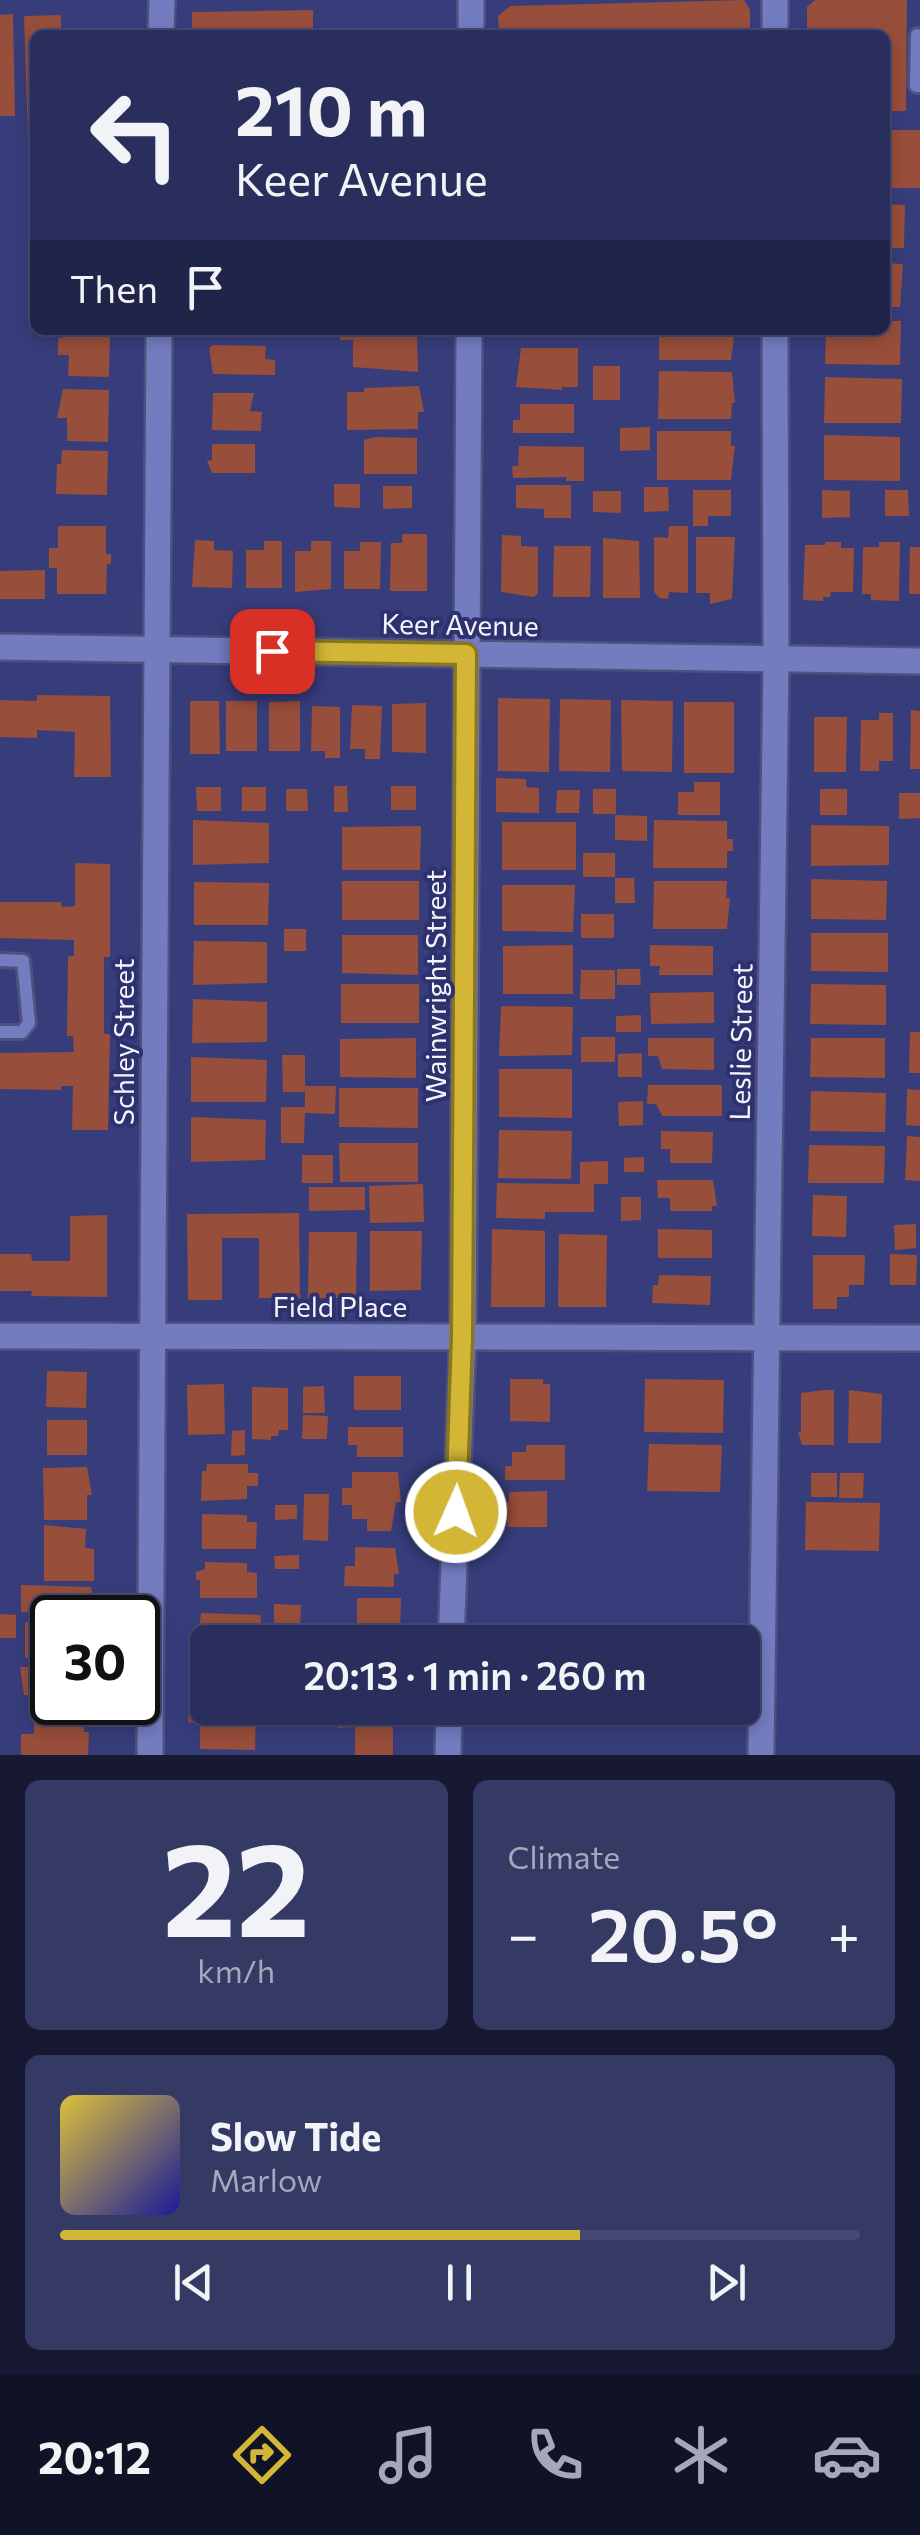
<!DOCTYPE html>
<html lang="en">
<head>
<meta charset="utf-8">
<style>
  body { margin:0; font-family:Commissioner,sans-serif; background:#353a65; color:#f1f3f6; height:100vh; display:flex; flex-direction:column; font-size:38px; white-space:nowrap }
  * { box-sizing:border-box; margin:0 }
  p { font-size:32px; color:#a5a8bb }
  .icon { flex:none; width:55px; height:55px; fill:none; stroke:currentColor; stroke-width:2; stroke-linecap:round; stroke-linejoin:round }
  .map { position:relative; height:1755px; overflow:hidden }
  .side { display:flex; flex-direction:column; gap:25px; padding:25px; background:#171933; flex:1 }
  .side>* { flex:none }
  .guide { position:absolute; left:30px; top:30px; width:860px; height:305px; border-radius:15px; box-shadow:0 5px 15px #0003,0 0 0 2px #454a72; background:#292e5c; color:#f1f3f6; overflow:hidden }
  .speed { position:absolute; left:30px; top:1595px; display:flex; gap:20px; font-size:50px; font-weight:700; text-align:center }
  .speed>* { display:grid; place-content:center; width:130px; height:130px; border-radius:50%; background:#292e5c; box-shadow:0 5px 15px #0003,0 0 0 2px #454a72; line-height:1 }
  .speed .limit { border:5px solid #111; border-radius:15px; background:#fff; color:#111 }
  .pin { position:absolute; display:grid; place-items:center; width:85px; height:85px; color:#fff; margin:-42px; border-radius:20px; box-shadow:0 5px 15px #0006 }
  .me { position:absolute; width:110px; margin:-55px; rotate:2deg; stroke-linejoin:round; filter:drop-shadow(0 0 8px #0008) }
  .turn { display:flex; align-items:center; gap:35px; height:210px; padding:0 40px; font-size:45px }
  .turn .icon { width:130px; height:130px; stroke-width:2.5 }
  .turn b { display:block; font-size:70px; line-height:85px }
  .then { display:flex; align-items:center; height:95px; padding:0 40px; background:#0003; gap:20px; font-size:38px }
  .big { font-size:75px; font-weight:600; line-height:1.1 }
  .side .tile { flex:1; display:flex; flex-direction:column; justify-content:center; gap:15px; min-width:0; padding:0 35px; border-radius:15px; background:#353a65 }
  .side .dial { align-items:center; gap:0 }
  .dial b { font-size:130px; line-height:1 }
  .song { display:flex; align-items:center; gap:30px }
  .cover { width:120px; height:120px; border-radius:15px; background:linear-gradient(135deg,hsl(50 70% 55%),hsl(240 70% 35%)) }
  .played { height:10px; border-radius:5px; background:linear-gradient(90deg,#d3b635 65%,#454a72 65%) }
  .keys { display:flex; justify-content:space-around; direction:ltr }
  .heat { display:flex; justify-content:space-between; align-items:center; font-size:55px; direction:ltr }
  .side .tiles { flex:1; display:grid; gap:25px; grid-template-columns:1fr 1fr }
  .tile:last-child { grid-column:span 2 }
  .trip { position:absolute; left:190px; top:1625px; width:570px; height:100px; border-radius:15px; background:#292e5c; box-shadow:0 5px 15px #0003,0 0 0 2px #454a72; font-weight:600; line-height:100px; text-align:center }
  .tab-bar { display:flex; height:160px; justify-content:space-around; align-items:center; background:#101225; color:#a5a8bb }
  .tab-bar .icon { width:70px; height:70px }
  .tab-bar .current { color:#d3b635 }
  .tab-bar b { font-size:45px; color:#f1f3f6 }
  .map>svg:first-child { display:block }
  .building { fill:#974e3a }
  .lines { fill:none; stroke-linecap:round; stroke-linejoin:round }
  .lane-casing { stroke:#4e5080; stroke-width:18 }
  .street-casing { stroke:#4e5080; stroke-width:30 }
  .lane { stroke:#727cbf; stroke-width:12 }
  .street { stroke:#727cbf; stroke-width:25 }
  .route-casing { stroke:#897622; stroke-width:25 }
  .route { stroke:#d3b635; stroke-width:18 }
  .labels { text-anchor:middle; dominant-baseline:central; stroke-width:8; stroke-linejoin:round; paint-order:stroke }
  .street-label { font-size:28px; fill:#f3f4fc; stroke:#2d326f }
</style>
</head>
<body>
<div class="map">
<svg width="920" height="1755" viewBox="0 0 920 1755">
  <rect width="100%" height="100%" fill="#373d7b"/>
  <g class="building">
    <polygon points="744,0 750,10 750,35 499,35 498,16 510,6"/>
    <polygon points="815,0 907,0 906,111 885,111 885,35 807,35 807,7"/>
    <polygon points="313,10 313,35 192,35 192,12"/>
    <polygon points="13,14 15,116 0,116 0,15"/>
    <polygon points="61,15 61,35 35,35 35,140 28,140 24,16"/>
    <rect x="885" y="130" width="35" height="58"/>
    <polygon points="885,204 905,205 904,248 885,248"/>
    <polygon points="885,263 903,264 900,307 885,307"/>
    <polygon points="885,321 901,321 900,365 825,364 826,330 885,330"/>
    <polygon points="63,330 110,330 109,377 68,376 69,355 58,355 58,338 63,338"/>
    <polygon points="340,330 417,330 418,372 353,367 353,340 340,340"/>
    <polygon points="659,330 735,330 731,360 659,360"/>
    <polygon points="213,345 266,346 265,359 275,360 275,375 213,374 209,348"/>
    <polygon points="521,348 578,348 578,387 562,387 562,390 516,387"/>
    <rect x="593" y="366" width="27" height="34"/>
    <polygon points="659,371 732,372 735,403 732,403 731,419 658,419"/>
    <polygon points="825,377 902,379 901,423 824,423"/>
    <polygon points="419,386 424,412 418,412 418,429 347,430 347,392 364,392 364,388"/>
    <polygon points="63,389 109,390 108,442 67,441 67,418 57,418"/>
    <polygon points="213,393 254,393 250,411 262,412 261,431 212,430"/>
    <polygon points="520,404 574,404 574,433 513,433 513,420 520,420"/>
    <polygon points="650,427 650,450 620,451 620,428"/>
    <polygon points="657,431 731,431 731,446 735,446 731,480 657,480"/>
    <polygon points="824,435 900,437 900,481 824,480"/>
    <polygon points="376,437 417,438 417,474 364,474 364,440"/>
    <polygon points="212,444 255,444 255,473 212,473 207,461 212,460"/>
    <polygon points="519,446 584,447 584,481 566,481 566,477 513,478 512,466 518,466"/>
    <polygon points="62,450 108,451 107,495 56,494 57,464 61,464"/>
    <polygon points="334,484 360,484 360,508 334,507"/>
    <polygon points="516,485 571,485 571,518 544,518 544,509 516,508"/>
    <polygon points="383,486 412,486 412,508 383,509"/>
    <polygon points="644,487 668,487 669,511 644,512"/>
    <polygon points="693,490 731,490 731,516 708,516 708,526 693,526"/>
    <polygon points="822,490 850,491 850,517 822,518"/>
    <polygon points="885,490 908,490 909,516 885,516"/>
    <polygon points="593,491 621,491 621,513 593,512"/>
    <polygon points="58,526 106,526 106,554 111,554 111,564 107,564 106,594 57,594 57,568 49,568 49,548 58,548"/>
    <polygon points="669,526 688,526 688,593 669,592 668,599 659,598 654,592 654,537 668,538"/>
    <polygon points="402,534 427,534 427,591 390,591 391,543 402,543"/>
    <polygon points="502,535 521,536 521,546 538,547 538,593 534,597 501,592"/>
    <polygon points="696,537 735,537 732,599 710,604 710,593 696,593"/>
    <polygon points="603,538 639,541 640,598 603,598"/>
    <polygon points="195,540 214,541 214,550 233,551 232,588 192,587"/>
    <polygon points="264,541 282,541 282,588 246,588 246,550 264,550"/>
    <polygon points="311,541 331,541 331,589 295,592 295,551 311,551"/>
    <polygon points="360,542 381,542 380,589 344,589 344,551 360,551"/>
    <polygon points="825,542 841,542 841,548 854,548 853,592 831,592 830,597 823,597 823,601 803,600 805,545 825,545"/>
    <polygon points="879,542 900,542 899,601 871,600 871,594 862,594 863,547 879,547"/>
    <polygon points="554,546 591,546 590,597 553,597"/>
    <polygon points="910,547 920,547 920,594 909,594"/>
    <polygon points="45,570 45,599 0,599 0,571"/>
    <polygon points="37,695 110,696 111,777 74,777 75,732 37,730 37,738 0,737 0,700 37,701"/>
    <polygon points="498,698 550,699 549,772 498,771"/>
    <polygon points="560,699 611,700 610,772 559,771"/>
    <polygon points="621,700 673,701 672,772 622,771"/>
    <polygon points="190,701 219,701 220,754 190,754"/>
    <rect x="226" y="701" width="31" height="50"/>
    <polygon points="300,701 300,751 269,751 269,702"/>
    <rect x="684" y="702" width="50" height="71"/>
    <polygon points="426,703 426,753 392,752 392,704"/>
    <polygon points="352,705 382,706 380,759 365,759 365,749 350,749"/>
    <polygon points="312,706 340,707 340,758 325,758 325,751 311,751"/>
    <polygon points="911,710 920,711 920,769 910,769"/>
    <polygon points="879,713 893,713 893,761 879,761 879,771 860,771 861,720 879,720"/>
    <polygon points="814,717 847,717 846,772 814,772"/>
    <polygon points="496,778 526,779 526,787 539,788 539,813 496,812"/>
    <polygon points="694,782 720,782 720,815 678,815 678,792 694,792"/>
    <polygon points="334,786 347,786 348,812 334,812"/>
    <rect x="391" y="786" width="25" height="24"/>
    <polygon points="196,787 221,787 221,811 197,811"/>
    <rect x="242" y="787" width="24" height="24"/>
    <polygon points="286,789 307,789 308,811 286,811"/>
    <rect x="593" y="789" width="23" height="25"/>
    <rect x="820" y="789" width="27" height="26"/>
    <polygon points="557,790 580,790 579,813 556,813"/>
    <polygon points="899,793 920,793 920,818 899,819"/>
    <polygon points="615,815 647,816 647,841 615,840"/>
    <polygon points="193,820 269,823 269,863 193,865"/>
    <polygon points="654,820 727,821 727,839 733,839 733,851 727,851 727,868 653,868"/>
    <rect x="502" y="822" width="74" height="48"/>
    <polygon points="811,825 889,826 889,865 811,866"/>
    <polygon points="421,826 420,870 342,870 342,827"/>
    <rect x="583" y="853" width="32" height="24"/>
    <polygon points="75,863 110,864 110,957 104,957 104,1034 110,1034 108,1130 72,1130 73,1086 61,1086 61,1090 0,1089 0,1053 74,1052 73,1036 67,1036 68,956 74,956 74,940 0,938 0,902 61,902 62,907 75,906"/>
    <polygon points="615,878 634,878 635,903 615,903"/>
    <polygon points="811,879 887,881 886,920 811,919"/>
    <rect x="342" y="881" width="77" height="39"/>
    <polygon points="654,881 727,881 726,898 730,898 727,929 653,929"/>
    <polygon points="194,882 269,883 268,925 194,925"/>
    <polygon points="502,885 575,885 573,932 502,931"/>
    <rect x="581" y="914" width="33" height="24"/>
    <rect x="284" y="929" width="22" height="22"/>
    <polygon points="811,933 888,933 888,972 811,971"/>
    <polygon points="342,935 418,935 418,975 342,973"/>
    <polygon points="194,941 267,942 267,983 193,985"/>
    <polygon points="573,945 573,994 503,994 503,946"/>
    <polygon points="650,945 713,946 713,975 659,975 660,966 650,966"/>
    <polygon points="617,969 640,969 641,985 617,985"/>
    <polygon points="581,970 615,970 615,999 580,999"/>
    <rect x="341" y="984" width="78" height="39"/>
    <polygon points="811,984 886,985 886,1025 810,1024"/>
    <polygon points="714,992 714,1023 651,1024 650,993"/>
    <polygon points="193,999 267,1002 267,1042 192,1043"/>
    <polygon points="501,1006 573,1007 572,1055 499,1056"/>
    <polygon points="641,1015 641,1032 616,1032 616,1016"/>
    <polygon points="910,1032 920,1032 920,1073 909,1073"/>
    <rect x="581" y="1037" width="34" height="25"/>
    <polygon points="416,1038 416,1078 340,1077 340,1039"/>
    <polygon points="648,1038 714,1038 714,1070 662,1069 658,1056 648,1056"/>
    <polygon points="811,1038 885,1038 885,1078 810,1077"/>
    <polygon points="642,1053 642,1077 618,1077 618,1054"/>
    <polygon points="282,1055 305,1055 305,1086 336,1086 335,1114 305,1113 304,1143 281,1143 281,1107 305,1107 305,1092 283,1092"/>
    <polygon points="191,1057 267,1060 266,1102 191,1102"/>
    <polygon points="499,1069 572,1069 572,1118 499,1117"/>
    <polygon points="648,1085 722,1085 722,1116 662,1116 656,1104 647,1104"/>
    <polygon points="339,1088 418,1088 418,1128 339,1127"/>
    <polygon points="907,1089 920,1090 920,1126 906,1125"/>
    <polygon points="811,1091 886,1093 885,1132 810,1131"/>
    <polygon points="643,1101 643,1125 619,1126 618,1102"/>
    <polygon points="191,1117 266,1120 265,1160 191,1162"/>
    <polygon points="499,1130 572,1131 571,1179 498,1178"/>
    <polygon points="661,1131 713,1132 712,1163 670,1163 670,1149 661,1149"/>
    <polygon points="907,1136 920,1137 920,1181 905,1180"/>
    <polygon points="339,1143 418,1143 418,1182 340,1182"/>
    <polygon points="809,1145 885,1146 884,1183 808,1183"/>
    <rect x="302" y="1155" width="31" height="28"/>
    <polygon points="644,1157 644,1172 624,1172 624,1158"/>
    <polygon points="608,1161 608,1184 594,1184 594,1212 545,1212 545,1219 496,1218 497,1183 580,1184 580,1162"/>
    <polygon points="657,1180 713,1180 717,1206 712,1206 712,1211 670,1211 670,1198 658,1198"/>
    <polygon points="423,1184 424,1222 370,1223 369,1186"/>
    <polygon points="309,1187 365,1187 365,1210 309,1211"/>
    <polygon points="813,1195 847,1196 846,1237 812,1236"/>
    <polygon points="621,1197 641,1197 641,1220 621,1221"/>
    <polygon points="299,1213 300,1298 259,1298 259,1238 222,1238 222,1300 188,1300 187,1214"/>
    <polygon points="107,1215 107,1297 31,1296 32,1291 0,1291 0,1254 31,1254 32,1261 70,1261 70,1216"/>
    <polygon points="916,1224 916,1248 895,1250 894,1225"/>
    <polygon points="492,1229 545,1231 545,1307 491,1307"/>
    <polygon points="658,1229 712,1230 712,1258 658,1258"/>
    <polygon points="370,1231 422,1231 421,1290 370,1291"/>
    <polygon points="309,1232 357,1232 356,1298 308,1298"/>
    <polygon points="559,1234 607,1235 606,1307 558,1307"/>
    <polygon points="890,1254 917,1255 916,1285 890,1285"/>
    <polygon points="813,1255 865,1255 864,1285 849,1285 849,1297 837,1297 837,1309 813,1309"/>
    <polygon points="659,1275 711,1276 710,1305 652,1303 653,1285 658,1285"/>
    <polygon points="47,1371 87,1372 86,1408 46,1407"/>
    <rect x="354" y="1376" width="47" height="34"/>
    <polygon points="510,1379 543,1379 543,1384 550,1384 550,1422 510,1421"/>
    <polygon points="645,1379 724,1380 723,1433 644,1432"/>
    <polygon points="224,1384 225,1434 188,1435 187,1385"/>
    <polygon points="324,1386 325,1413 303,1413 303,1387"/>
    <polygon points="252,1387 288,1388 288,1430 279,1430 278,1436 271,1436 271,1440 252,1439"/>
    <polygon points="824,1390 834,1390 834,1445 802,1445 798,1432 801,1432 801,1393"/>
    <polygon points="849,1390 882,1394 881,1443 848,1443"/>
    <polygon points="303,1415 328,1416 327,1439 302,1439"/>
    <rect x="47" y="1420" width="40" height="35"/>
    <polygon points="348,1427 403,1427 403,1457 357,1457 357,1445 348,1445"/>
    <polygon points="245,1430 245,1455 231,1456 232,1431"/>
    <polygon points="649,1444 722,1445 720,1492 647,1491"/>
    <polygon points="526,1445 565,1445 565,1480 505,1480 505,1466 512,1466 512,1452 526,1452"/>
    <polygon points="207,1464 248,1464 248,1473 258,1473 258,1486 247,1486 247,1499 201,1501 202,1471 206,1471"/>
    <polygon points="87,1467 92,1495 87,1495 87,1520 44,1520 43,1468"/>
    <polygon points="352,1472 398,1472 401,1502 396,1502 391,1531 367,1531 367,1519 352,1519 352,1505 342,1505 342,1488 352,1488"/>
    <rect x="811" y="1473" width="26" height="24"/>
    <polygon points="840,1473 864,1473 863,1498 839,1498"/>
    <polygon points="547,1491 547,1527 508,1527 504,1502 509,1502 509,1492"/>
    <polygon points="304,1494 329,1494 328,1541 303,1540"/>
    <polygon points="806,1502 880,1503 879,1551 805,1550"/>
    <polygon points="275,1505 297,1505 297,1519 275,1520"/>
    <polygon points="202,1514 247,1515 247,1522 257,1522 256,1549 202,1549"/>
    <polygon points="44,1525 86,1529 85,1548 94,1549 94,1581 44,1581"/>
    <polygon points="355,1547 395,1548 399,1574 394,1574 394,1587 344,1586 345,1566 355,1566"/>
    <polygon points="299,1555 299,1569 275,1569 274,1556"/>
    <polygon points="205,1562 247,1563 247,1572 257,1573 257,1598 200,1598 200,1580 196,1580 196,1572 205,1569"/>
    <polygon points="21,1585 91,1587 95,1614 21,1612"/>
    <polygon points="357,1598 401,1598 400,1638 357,1638"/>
    <polygon points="274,1604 301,1605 300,1626 274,1626"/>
    <polygon points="201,1613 261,1615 260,1642 208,1642 208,1648 197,1648"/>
    <polygon points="0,1614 16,1615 16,1638 0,1638"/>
    <polygon points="25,1622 52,1623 52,1659 25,1658"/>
    <polygon points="192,1662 208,1662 208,1698 200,1698 200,1687 196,1687 196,1676 191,1676"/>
    <polygon points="20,1667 52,1667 52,1701 29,1701 29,1695 24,1695"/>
    <polygon points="189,1705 256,1708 255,1750 200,1749 200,1723 188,1722"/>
    <polygon points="338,1710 393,1710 393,1755 355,1755 355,1727 338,1728"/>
    <polygon points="34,1715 84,1716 84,1732 89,1732 88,1755 21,1755 21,1734 34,1734"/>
  </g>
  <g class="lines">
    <defs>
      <g id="lane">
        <polyline points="920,36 917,35 916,86 920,86"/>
        <polyline points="0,960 23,961 29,1023 22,1032 0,1032"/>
      </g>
      <g id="street">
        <polyline points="775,0 775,35"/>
        <polyline points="161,35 162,0"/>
        <polyline points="471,35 471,0"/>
        <polyline points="0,647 920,661"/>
        <polyline points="0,1336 920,1338"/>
        <polyline points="451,1642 463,1335 469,330"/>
        <polyline points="150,1755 159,330"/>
        <polyline points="448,1755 449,1708"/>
        <polyline points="761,1755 776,659 775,330"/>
      </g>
    </defs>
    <use href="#lane" class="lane-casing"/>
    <use href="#street" class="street-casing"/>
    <use href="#lane" class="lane"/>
    <use href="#street" class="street"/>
  </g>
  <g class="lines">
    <defs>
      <polyline id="route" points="272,651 466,654 462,1336 456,1512"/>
    </defs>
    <use href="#route" class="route-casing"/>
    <use href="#route" class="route"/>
  </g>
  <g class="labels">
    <g class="street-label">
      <text transform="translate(460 624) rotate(1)">Keer Avenue</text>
      <text transform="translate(435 986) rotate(-90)">Wainwright Street</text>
      <text transform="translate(123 1042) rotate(-90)">Schley Street</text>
      <text transform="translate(740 1042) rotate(-89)">Leslie Street</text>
      <text x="340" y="1306">Field Place</text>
    </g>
  </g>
</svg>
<div class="speed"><div class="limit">30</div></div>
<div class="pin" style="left:272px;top:651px;background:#d93025"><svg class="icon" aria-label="arrive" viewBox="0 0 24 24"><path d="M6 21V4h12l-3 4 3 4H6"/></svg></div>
<svg class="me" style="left:456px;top:1512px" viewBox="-20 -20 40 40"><circle r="17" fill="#d3b635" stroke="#fff" stroke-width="3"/><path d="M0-11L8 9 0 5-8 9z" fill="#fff"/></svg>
<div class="trip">20:13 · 1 min · 260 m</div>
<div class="guide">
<div class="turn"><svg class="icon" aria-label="left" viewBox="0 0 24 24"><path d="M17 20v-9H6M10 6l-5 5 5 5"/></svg><div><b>210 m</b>Keer Avenue</div></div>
<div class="then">Then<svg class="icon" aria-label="arrive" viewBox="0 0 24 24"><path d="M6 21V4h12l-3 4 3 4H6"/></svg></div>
</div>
</div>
<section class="side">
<div class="tiles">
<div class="tile dial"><b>22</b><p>km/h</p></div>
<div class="tile"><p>Climate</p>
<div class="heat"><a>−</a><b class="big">20.5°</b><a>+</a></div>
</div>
<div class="tile">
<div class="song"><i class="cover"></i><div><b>Slow Tide</b><p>Marlow</p></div></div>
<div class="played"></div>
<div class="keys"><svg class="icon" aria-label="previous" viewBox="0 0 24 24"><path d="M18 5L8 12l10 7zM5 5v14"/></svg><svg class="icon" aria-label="pause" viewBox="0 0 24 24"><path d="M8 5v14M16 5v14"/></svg><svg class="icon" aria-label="next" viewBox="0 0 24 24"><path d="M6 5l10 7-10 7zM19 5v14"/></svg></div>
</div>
</div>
</section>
<nav class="tab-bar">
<b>20:12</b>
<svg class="icon current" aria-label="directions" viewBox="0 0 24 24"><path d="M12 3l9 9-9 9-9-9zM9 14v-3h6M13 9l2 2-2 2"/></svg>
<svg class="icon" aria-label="music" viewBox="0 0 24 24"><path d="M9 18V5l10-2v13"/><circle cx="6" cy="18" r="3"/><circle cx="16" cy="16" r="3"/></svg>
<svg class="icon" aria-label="phone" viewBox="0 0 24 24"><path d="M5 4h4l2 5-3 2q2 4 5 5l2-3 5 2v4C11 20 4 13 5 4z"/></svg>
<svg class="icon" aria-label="climate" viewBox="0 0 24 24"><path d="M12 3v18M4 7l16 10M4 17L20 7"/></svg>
<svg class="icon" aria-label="car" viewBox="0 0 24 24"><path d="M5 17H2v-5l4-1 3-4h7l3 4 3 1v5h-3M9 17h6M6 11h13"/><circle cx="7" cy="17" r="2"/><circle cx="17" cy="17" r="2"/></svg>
</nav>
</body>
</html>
